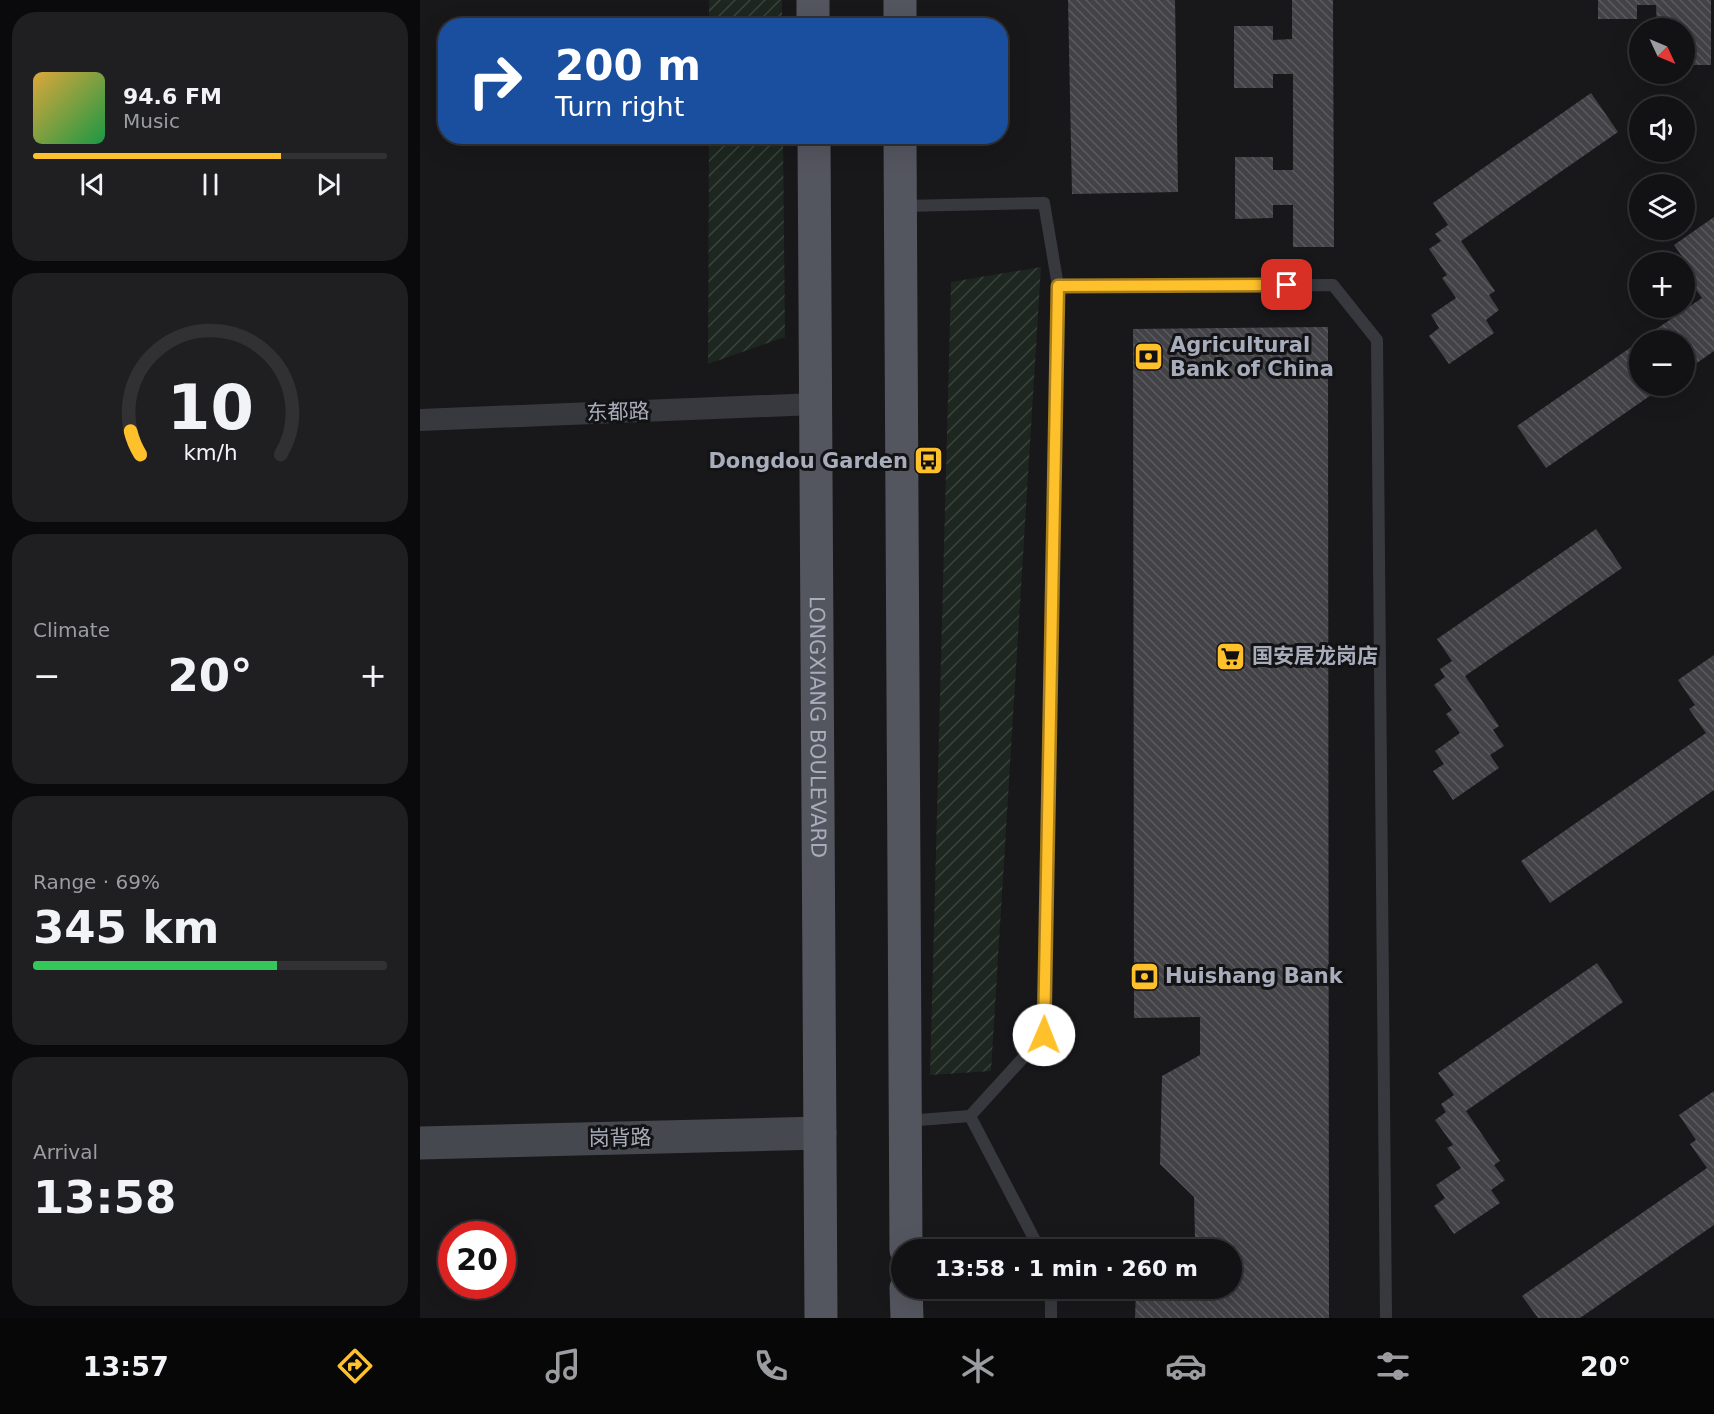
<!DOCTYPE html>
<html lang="en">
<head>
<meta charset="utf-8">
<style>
  body { margin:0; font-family:"DejaVu Sans","Noto Sans SC",sans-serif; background:#1f1f22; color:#f1f3f6; height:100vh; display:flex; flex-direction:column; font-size:22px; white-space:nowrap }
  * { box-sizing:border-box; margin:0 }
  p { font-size:20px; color:#9c9da0 }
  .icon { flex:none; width:33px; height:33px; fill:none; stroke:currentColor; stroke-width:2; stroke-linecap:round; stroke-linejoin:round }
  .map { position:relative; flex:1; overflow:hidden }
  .drawer { display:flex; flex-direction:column; gap:12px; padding:12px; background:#0a090b; width:420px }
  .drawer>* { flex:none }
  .top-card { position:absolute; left:18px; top:18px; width:570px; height:126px; border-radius:24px; box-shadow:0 6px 24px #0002,0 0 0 2px #313134; background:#1a4fa0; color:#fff; overflow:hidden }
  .needle { width:39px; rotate:134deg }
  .fabs { position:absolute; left:1209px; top:18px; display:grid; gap:12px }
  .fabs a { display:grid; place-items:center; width:66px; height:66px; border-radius:50%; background:#121114; box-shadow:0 6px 24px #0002,0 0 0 2px #313134; font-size:30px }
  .speed { position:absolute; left:18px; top:1221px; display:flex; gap:12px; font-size:30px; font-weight:700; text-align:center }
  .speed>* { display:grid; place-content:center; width:78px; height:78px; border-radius:50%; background:#121114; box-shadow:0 6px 24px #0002,0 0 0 2px #313134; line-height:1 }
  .speed .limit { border:9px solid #d22; background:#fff; color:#111 }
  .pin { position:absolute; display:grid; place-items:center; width:51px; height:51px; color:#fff; margin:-26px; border-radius:12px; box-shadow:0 3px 9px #0006 }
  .me { position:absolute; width:66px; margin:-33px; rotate:1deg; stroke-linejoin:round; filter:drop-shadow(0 0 4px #0008) }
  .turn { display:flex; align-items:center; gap:21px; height:126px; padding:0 18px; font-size:27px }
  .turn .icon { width:78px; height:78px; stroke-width:2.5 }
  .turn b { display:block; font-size:42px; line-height:51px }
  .big { font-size:45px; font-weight:600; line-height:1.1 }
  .drawer .tile { flex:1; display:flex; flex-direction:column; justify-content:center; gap:9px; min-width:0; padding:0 21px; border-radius:24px; background:#1f1f22 }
  .drawer .dial { align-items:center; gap:0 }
  .dial svg { height:156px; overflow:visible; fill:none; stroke:#313134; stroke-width:7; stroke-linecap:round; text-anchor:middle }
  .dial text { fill:#f1f3f6; stroke:none }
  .song { display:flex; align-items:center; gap:18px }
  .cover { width:72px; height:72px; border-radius:9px; background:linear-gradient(135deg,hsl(40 70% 55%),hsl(140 70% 35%)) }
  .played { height:6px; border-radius:3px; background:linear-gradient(90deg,#ffc12b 70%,#313134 70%) }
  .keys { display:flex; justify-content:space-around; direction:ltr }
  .heat { display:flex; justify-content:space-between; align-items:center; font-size:33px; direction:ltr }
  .charge { height:9px; border-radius:4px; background:linear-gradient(90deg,#34c759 69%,#313134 0) }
  .trip { position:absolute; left:471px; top:1239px; width:351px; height:60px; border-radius:30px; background:#121114; box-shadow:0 6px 24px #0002,0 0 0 2px #313134; font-weight:600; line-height:60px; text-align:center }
  .tab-bar { display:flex; height:96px; justify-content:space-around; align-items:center; background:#070708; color:#9c9da0 }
  .tab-bar .icon { width:42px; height:42px }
  .tab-bar .current { color:#ffc12b }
  .tab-bar b { font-size:27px; color:#f1f3f6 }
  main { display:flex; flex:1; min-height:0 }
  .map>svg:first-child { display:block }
  .garden { fill:url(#garden-furrows) }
  .building { fill:url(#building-back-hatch) }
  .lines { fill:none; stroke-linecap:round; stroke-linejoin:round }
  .lane { stroke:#38393f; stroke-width:12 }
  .street { stroke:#38393f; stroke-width:22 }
  .secondary { stroke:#464850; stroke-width:33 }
  .primary { stroke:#54565f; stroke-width:33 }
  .route-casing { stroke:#a67d1c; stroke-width:15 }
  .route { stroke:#ffc12b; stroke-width:10 }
  .labels { text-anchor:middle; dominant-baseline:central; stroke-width:6; stroke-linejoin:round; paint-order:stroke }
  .poi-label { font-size:21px; font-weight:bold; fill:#a8adbb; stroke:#131215; text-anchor:start }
  .street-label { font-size:21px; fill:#a8adbb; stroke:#131215 }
</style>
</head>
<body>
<main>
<section class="drawer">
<div class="tile">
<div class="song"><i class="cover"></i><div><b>94.6 FM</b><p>Music</p></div></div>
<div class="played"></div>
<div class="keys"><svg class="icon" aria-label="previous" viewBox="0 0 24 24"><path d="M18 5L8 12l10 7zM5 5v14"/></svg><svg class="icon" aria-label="pause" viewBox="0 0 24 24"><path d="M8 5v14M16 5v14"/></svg><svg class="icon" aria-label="next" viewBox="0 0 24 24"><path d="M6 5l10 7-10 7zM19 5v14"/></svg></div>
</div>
<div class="tile dial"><svg viewBox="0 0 100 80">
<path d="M14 69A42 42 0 1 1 86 69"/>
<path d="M14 69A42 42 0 0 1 9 57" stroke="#ffc12b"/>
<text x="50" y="56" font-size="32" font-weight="700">10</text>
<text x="50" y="72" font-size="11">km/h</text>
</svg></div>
<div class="tile"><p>Climate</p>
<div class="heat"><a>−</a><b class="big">20°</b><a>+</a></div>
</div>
<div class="tile"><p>Range · 69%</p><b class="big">345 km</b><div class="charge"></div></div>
<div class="tile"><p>Arrival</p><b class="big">13:58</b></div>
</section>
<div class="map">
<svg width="1294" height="1318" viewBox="0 0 1294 1318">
  <defs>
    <pattern id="garden-furrows" width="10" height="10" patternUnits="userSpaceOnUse" patternTransform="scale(1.5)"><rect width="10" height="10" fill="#1d261f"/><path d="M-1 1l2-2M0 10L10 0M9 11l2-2" fill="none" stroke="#3b433e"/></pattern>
    <pattern id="building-back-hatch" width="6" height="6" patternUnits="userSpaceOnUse" patternTransform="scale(1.5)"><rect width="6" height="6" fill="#424247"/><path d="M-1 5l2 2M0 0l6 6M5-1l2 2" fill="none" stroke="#5a5b60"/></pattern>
  </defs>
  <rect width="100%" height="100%" fill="#18171a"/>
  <g class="garden">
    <rect x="289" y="0" width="73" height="25"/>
    <polygon points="289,137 363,137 365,337 288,364"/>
    <polygon points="621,267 571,1071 510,1075 531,282"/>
  </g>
  <g class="building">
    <polygon points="648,0 755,0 758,192 652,194"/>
    <polygon points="872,0 913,0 914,247 873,247 873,205 853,205 853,218 815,219 815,157 853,157 853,170 873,170 873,74 853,74 853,88 814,88 814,26 853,26 853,40 872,39"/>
    <polygon points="1178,0 1291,0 1291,65 1264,65 1264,28 1237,28 1236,5 1217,5 1217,19 1178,19"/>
    <polygon points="1171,93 1198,132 1041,241 1075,291 1069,295 1079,310 1066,320 1074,333 1029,364 1009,336 1019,328 1011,315 1036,298 1022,278 1027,275 1009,249 1021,241 1015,234 1028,225 1013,203"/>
    <polygon points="1294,217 1294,351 1264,372 1264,340 1220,340 1282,298 1265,274 1271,269 1254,245"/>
    <polygon points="908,327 909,1318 715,1318 716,1288 812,1288 812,1250 716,1250 716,1239 775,1239 774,1197 740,1164 742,1076 780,1055 780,1017 714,1018 713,329"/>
    <polygon points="1220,341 1220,386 1244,386 1126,468 1097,426"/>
    <polygon points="1176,529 1202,568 1045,676 1079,726 1073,730 1084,746 1070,755 1079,768 1033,800 1013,771 1024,764 1015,751 1040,733 1026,714 1032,710 1014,685 1025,677 1020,669 1032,661 1017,639"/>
    <polygon points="1294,655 1294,790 1130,903 1101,861 1286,733 1269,709 1275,705 1258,680"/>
    <polygon points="1177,963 1203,1002 1046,1111 1080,1161 1074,1165 1085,1180 1071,1190 1080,1203 1034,1234 1014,1206 1025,1198 1016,1185 1041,1168 1027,1148 1033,1145 1015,1120 1026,1112 1021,1104 1034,1095 1018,1073"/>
    <polygon points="1294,1091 1294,1225 1160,1318 1118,1318 1102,1296 1287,1168 1270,1144 1276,1140 1259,1115"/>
  </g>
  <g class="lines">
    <g class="lane">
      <polyline points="482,206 624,203 638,286 913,285 957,340 966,1318"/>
      <polyline points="486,1121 550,1116"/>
      <polyline points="620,1250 550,1116 624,1035 638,286"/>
      <polyline points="631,1318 631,1288"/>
    </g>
    <polyline class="street" points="0,420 395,404"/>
    <polyline class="secondary" points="0,1143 400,1133"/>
    <g class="primary">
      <polyline points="393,0 393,26"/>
      <polyline points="480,0 480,26"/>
      <path id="s1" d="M394 136 401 1318"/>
      <polyline points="480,136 486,1250"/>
      <polyline points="486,1288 487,1318"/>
    </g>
  </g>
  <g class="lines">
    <defs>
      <polyline id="route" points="624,1035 638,286 867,285"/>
    </defs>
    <use href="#route" class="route-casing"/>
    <use href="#route" class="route"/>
  </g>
  <defs>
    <symbol id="bank-square" viewBox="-11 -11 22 22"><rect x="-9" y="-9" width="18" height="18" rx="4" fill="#ffc12b" stroke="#131215"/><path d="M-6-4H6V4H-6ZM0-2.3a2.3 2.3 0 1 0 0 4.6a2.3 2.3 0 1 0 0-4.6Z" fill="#111"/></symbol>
    <symbol id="bus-square" viewBox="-11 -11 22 22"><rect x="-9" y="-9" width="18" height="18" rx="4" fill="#ffc12b" stroke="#131215"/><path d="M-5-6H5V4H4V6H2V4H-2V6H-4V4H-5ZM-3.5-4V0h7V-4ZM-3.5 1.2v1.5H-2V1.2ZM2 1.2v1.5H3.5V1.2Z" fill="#111"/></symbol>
    <symbol id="supermarket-square" viewBox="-11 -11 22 22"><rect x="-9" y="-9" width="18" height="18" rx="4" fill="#ffc12b" stroke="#131215"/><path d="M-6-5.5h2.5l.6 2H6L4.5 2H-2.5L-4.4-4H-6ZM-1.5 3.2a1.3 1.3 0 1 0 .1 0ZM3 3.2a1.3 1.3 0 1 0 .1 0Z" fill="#111"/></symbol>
  </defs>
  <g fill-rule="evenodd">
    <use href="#bank-square" x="712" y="340" width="33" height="33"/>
    <use href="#bus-square" x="492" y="444" width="33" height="33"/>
    <use href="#supermarket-square" x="794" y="640" width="33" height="33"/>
    <use href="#bank-square" x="708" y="960" width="33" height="33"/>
  </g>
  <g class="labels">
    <g class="poi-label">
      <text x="750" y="345">Agricultural<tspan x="750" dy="24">Bank of China</tspan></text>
      <text x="488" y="461" text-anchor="end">Dongdou Garden</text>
      <text x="832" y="656">国安居龙岗店</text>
      <text x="745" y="976">Huishang Bank</text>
    </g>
    <g class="street-label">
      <text transform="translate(198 412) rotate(-2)">东都路</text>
      <text stroke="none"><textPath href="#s1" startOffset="591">LONGXIANG BOULEVARD</textPath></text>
      <text transform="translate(200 1138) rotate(-1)">岗背路</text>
    </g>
  </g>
</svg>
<div class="fabs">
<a><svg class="needle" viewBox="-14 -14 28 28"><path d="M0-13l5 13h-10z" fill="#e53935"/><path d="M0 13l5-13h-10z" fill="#9c9da0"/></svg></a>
<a><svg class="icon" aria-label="sound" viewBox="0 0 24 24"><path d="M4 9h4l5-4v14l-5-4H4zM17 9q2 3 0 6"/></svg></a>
<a><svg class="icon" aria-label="layers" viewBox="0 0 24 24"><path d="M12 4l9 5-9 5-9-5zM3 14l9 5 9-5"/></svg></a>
<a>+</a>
<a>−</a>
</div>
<div class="speed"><div class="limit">20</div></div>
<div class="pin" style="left:867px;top:285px;background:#d93025"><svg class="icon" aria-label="arrive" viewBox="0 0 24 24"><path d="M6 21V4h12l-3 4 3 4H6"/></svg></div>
<svg class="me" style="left:624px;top:1035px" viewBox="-20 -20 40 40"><circle r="19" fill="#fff"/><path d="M0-13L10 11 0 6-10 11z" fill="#ffc12b"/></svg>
<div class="trip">13:58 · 1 min · 260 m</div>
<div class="top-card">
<div class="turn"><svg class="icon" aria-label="right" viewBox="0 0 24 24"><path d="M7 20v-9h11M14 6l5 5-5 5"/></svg><div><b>200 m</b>Turn right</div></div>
</div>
</div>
</main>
<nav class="tab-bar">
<b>13:57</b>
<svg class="icon current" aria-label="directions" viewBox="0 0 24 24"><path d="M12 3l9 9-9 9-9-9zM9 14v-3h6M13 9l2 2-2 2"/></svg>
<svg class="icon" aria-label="music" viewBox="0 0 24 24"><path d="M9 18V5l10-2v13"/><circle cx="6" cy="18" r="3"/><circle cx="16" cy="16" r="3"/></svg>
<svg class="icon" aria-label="phone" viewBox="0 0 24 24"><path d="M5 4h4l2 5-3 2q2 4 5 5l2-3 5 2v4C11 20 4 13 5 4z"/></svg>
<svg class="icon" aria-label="climate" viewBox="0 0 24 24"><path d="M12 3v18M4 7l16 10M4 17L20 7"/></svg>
<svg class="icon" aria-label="car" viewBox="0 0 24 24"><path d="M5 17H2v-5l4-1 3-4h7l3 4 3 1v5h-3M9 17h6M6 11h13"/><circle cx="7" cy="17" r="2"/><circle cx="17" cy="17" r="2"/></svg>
<svg class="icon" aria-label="filters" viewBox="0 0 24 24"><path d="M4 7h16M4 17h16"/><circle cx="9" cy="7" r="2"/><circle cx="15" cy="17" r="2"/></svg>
<b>20°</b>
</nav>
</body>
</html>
